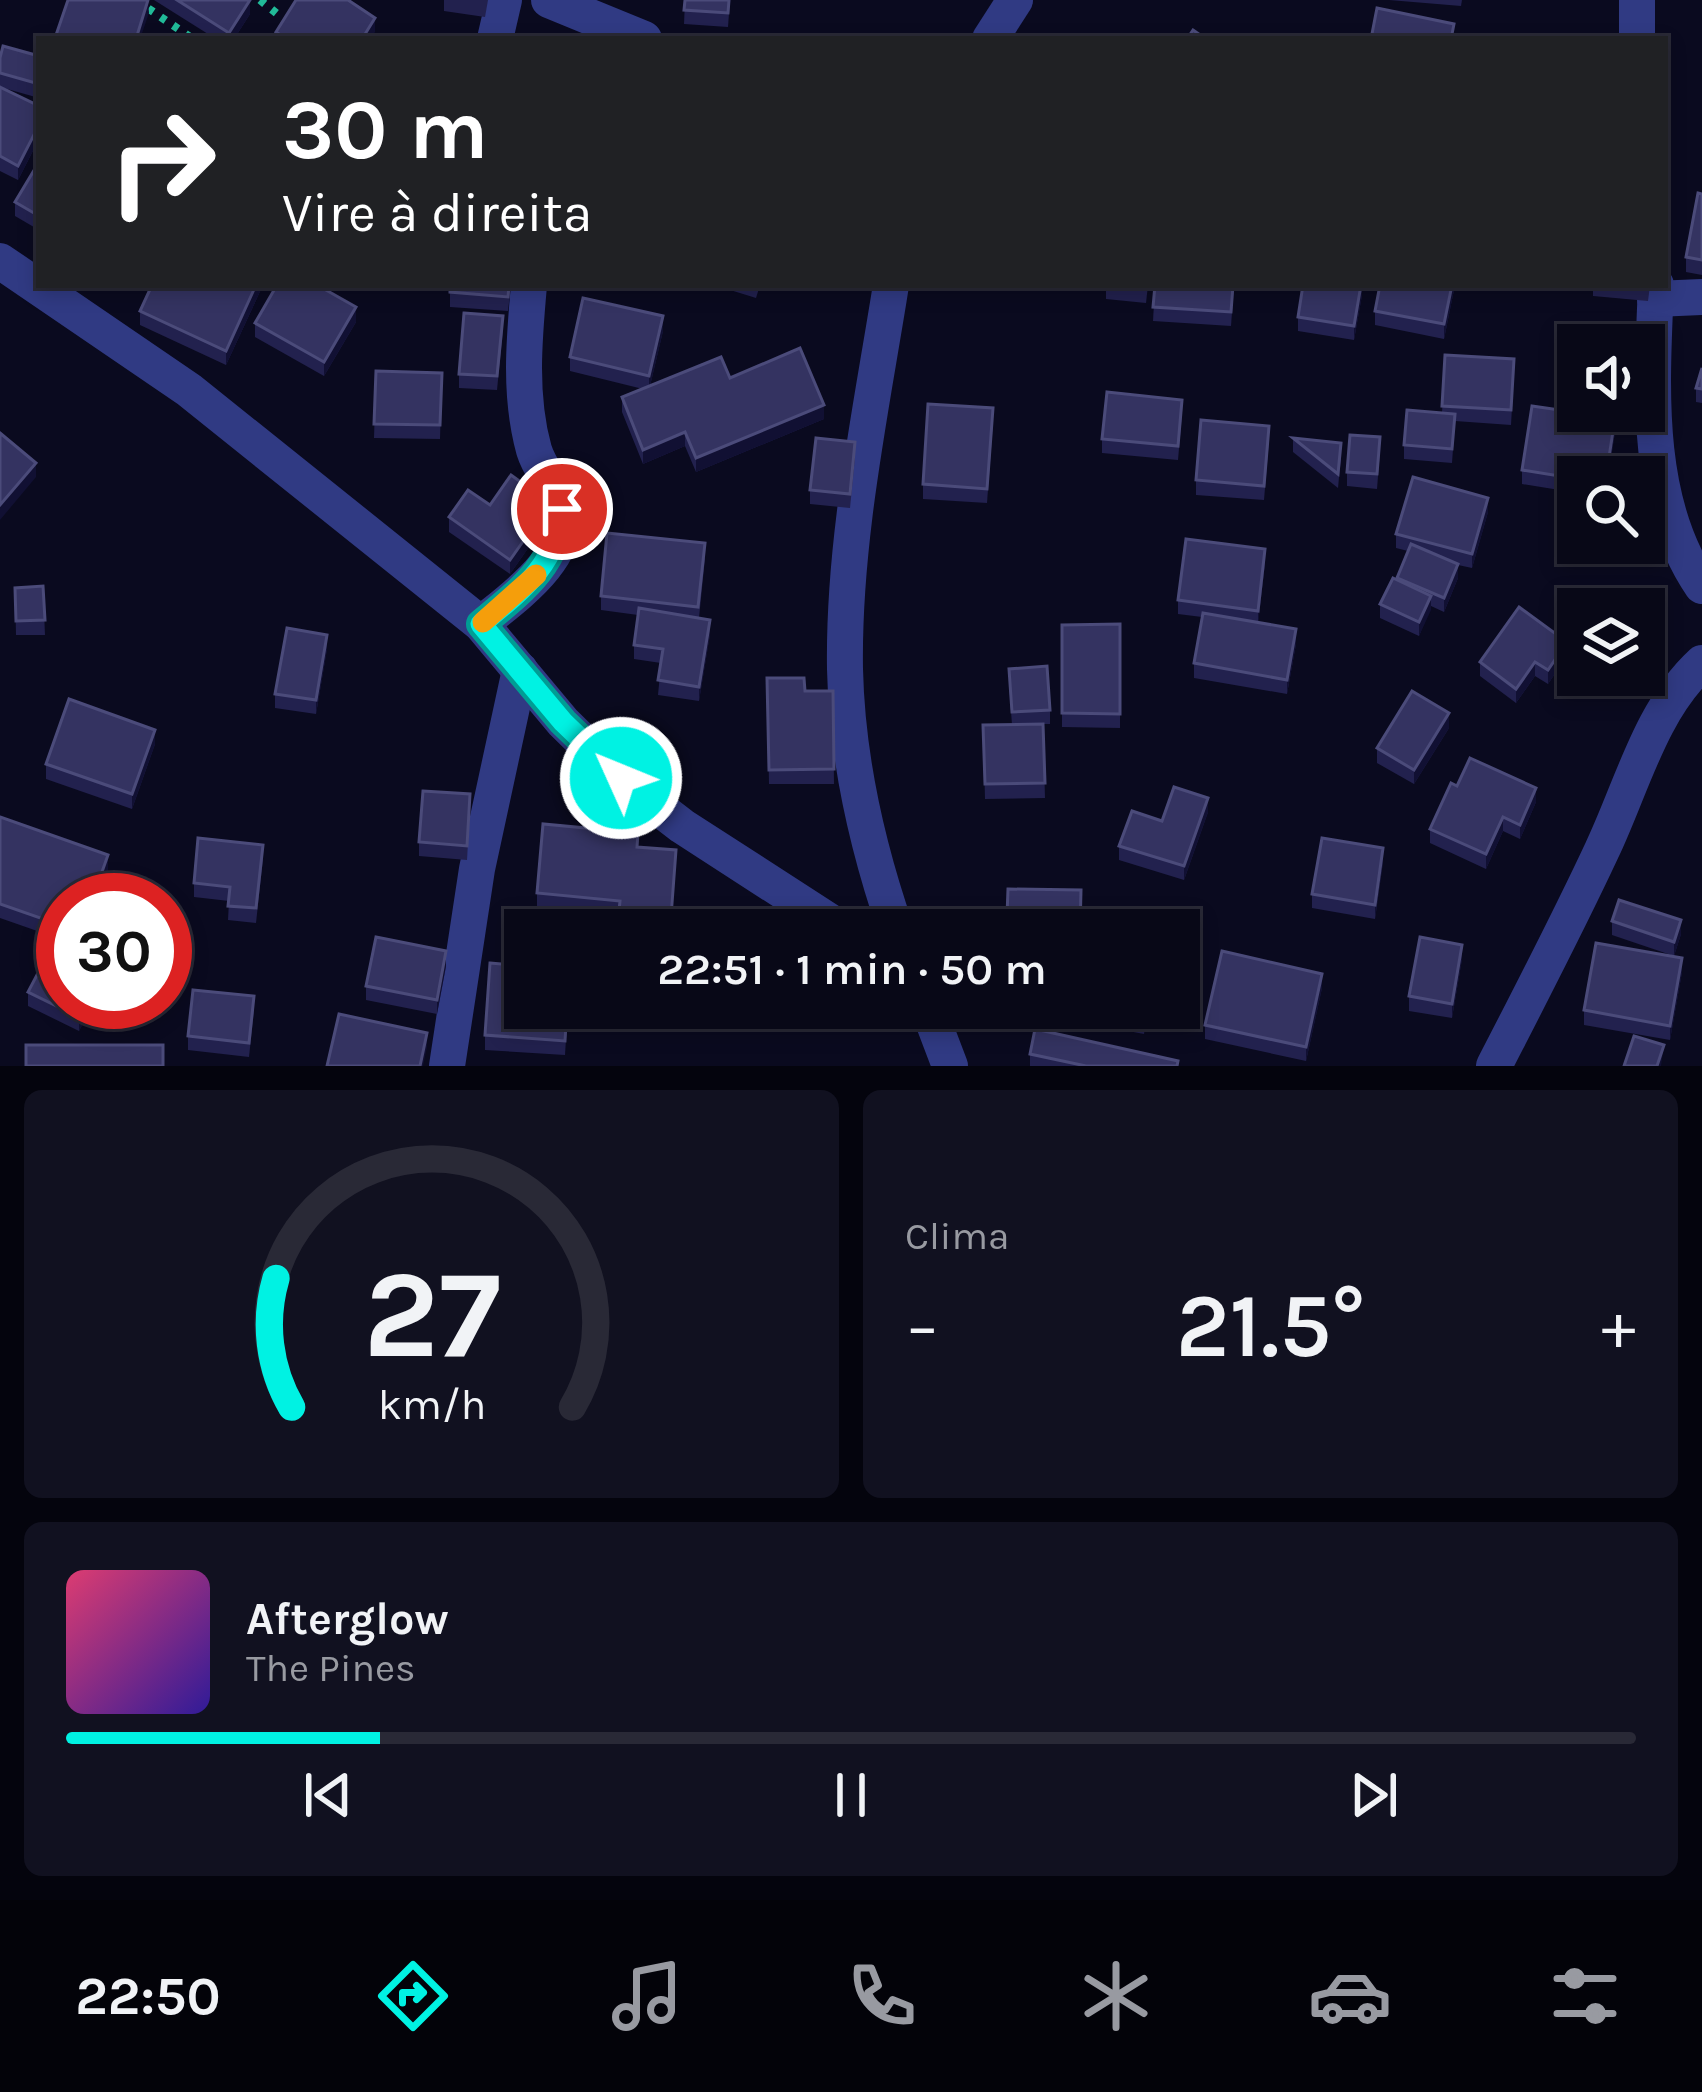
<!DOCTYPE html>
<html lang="pt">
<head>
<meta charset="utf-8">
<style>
  body { margin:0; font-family:Karla,sans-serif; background:#111120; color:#f1f3f6; height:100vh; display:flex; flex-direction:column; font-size:45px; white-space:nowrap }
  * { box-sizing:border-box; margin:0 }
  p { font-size:39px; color:#989aa1 }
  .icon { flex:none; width:66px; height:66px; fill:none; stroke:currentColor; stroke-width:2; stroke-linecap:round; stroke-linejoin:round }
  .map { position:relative; height:1066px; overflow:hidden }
  .side { display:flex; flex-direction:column; gap:24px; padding:24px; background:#04040d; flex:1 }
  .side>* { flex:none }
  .hud { position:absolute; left:36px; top:36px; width:1632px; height:252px; border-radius:0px; box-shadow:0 6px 18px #0003,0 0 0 3px #292936; background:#202124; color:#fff; overflow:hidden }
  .tools { position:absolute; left:1557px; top:324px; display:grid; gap:24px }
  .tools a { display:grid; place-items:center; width:108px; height:108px; border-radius:0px; background:#080817; box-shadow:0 6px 18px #0003,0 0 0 3px #292936; font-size:60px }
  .speed { position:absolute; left:36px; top:873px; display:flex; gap:24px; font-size:60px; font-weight:700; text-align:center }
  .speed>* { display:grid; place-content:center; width:156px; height:156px; border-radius:50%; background:#080817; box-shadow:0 6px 18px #0003,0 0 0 3px #292936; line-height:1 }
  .speed .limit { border:18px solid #d22; background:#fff; color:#111 }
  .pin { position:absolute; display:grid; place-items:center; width:102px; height:102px; color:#fff; margin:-51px; border:6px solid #fff; border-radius:50%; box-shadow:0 3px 12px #0007 }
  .me { position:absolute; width:132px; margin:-66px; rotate:314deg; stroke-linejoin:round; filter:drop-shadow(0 0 9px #0008) }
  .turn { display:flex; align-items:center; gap:42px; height:252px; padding:0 48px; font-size:54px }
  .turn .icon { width:156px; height:156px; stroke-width:2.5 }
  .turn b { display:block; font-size:84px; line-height:102px }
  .big { font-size:90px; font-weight:600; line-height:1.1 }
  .side .tile { flex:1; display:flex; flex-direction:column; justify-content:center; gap:18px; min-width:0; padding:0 42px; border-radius:18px; background:#111120 }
  .side .dial { align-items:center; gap:0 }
  .dial svg { height:312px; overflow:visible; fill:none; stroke:#292936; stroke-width:7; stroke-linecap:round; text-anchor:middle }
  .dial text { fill:#f1f3f6; stroke:none }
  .song { display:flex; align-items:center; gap:36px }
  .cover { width:144px; height:144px; border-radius:18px; background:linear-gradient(135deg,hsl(340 70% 55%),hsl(250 70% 35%)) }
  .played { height:12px; border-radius:6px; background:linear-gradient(90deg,#00f2e3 20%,#292936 20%) }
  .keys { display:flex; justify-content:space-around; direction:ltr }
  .heat { display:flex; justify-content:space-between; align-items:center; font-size:66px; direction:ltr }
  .side .tiles { flex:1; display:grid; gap:24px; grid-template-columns:1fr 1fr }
  .tile:last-child { grid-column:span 2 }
  .trip { position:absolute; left:504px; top:909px; width:696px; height:120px; border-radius:0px; background:#080817; box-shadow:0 6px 18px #0003,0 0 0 3px #292936; font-weight:600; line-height:120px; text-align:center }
  .tabs { display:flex; height:192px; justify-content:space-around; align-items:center; background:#030309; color:#989aa1 }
  .tabs .icon { width:84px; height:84px }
  .tabs .on { color:#00f2e3 }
  .tabs b { font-size:54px; color:#f1f3f6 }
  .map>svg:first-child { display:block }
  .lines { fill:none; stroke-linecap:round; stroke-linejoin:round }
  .path { stroke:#21ba98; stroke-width:8; stroke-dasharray:6 9; stroke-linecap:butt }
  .minor { stroke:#303a83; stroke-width:36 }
  .wall { fill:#22214e }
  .shaded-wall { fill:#111033 }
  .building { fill:#343361; stroke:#4b4b7a; stroke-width:3 }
  .route-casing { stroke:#009d94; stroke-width:30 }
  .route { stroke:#00f2e3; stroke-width:21 }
  .slow { stroke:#f59e0b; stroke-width:21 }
</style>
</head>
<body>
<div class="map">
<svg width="1702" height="1066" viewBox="0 0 1702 1066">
  <rect width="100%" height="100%" fill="#0a0a1f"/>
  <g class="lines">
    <g class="path">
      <polyline points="136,0 193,39"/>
      <polyline points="260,0 281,17"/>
    </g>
    <g class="minor">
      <polyline points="549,0 644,39"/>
      <polyline points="1637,0 1637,39"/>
      <polyline points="495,39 504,0"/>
      <polyline points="990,39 1015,0"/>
      <polyline points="0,261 189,390 481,624 563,722 621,779 682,826 843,930"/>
      <path d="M891 285C871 411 843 541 845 669 847 759 867 846 896 930"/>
      <path d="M1656 285C1652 384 1643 500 1702 586"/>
      <polyline points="1655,299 1702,297"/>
      <path d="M481 624C512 598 574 557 562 508 557 488 540 470 534 450 519 396 524 340 529 285"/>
      <polyline points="928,1008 950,1066"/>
      <polyline points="447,1066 477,869 520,670"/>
      <path d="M1494 1066C1531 994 1568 923 1602 850 1632 787 1650 711 1702 663"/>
    </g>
  </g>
  <g class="wall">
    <polygon points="154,0 250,0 250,14 234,39 216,39"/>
    <polygon points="444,0 488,0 485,17 444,11"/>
    <polygon points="685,0 730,0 728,27 684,24"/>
    <polygon points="1389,0 1462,0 1461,6"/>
    <polygon points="39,56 39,98 0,87 0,58"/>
    <polygon points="0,87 39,106 39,139 18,180 0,171"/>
    <polygon points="39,162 39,230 15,216 15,202"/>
    <polygon points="1702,194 1702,275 1686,272 1686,257"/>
    <polygon points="263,285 226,365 140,325 140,311"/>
    <polygon points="450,285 511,285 508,311 450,307"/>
    <polygon points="714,285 760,285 756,298"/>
    <polygon points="1106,285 1148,285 1146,303 1106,299"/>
    <polygon points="1155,285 1234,285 1231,326 1153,321"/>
    <polygon points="1250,285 1288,285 1288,288"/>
    <polygon points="1380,285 1455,285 1444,339 1375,325 1375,311"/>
    <polygon points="1593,285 1650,285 1648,301 1593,296"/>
    <polygon points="1362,295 1354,340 1298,331 1298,317"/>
    <polygon points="356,322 324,376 255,337 255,323"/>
    <polygon points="503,330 497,390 459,388 459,374"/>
    <polygon points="663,331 650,386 730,378 824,419 696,472 685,446 643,464 622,412 622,397 643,389 570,371 570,357"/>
    <polygon points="1445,355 1514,373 1511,425 1455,421 1452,463 1404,459 1404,445 1442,413"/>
    <polygon points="1702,368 1702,403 1696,402 1696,388"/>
    <polygon points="376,371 442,373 440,439 374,438"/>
    <polygon points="1182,414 1178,460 1102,453 1102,439"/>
    <polygon points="993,422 987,503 923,499 923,484"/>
    <polygon points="1615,432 1608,477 1578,477 1578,493 1522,484 1522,470"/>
    <polygon points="1293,438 1341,457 1338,488 1293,452"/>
    <polygon points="1269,440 1264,500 1196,495 1196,480"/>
    <polygon points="1380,451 1377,489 1347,486 1347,472"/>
    <polygon points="855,457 850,508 810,504 810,490"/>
    <polygon points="490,505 550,517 510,574 449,532 449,517"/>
    <polygon points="1488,512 1472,568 1458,565 1458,578 1444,612 1431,606 1419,636 1380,618 1380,604 1397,580 1408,551 1396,548 1396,534"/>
    <polygon points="705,558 699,618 710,634 699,701 658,695 661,663 634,659 634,645 638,615 601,610 601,596"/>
    <polygon points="1265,563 1258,623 1296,644 1287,694 1194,678 1194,663 1202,617 1178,614 1178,600"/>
    <polygon points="43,586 45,635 16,635 15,588"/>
    <polygon points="1120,624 1120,728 1062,727 1062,625"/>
    <polygon points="327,649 316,714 275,708 275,694"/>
    <polygon points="1567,656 1548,684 1535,676 1516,703 1480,676 1480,662"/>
    <polygon points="767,678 805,691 833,691 834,784 769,784"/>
    <polygon points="1009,683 1050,710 1050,724 1043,724 1045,798 985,799 983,725 1012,725"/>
    <polygon points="1449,728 1414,784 1377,763 1377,748"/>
    <polygon points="155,744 132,809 46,779 46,764"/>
    <polygon points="1457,786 1536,802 1520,839 1503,831 1486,869 1430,843 1430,829"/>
    <polygon points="470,808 467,860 419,856 419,842"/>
    <polygon points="1208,812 1184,880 1119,860 1119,846"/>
    <polygon points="0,817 108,870 98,900 63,900 63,940 0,918"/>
    <polygon points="638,847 676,865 618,915 537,908 537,893"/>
    <polygon points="263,859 256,923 228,920 229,901 194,897 194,883"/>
    <polygon points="1383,862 1375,919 1312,908 1312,894"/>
    <polygon points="1008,889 1080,930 1007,930"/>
    <polygon points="1612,921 1681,934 1674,956 1612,935"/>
    <polygon points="1462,959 1452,1018 1409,1011 1409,996"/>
    <polygon points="446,966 437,1014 366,1000 366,986"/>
    <polygon points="1682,972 1670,1040 1584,1025 1584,1010"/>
    <polygon points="1322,988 1306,1061 1205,1039 1205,1025"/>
    <polygon points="28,992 94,1002 79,1031 28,1006"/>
    <polygon points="525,1008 568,1008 565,1055 485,1050 485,1035"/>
    <polygon points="1081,1008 1148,1008 1144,1034 1081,1022"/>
    <polygon points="254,1010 249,1057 188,1050 188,1036"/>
    <polygon points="1030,1054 1178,1066 1030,1066"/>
  </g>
  <g class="shaded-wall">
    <polygon points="148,0 149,13 140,39 136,39"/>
    <polygon points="250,0 250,14 234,39 229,39 229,33"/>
    <polygon points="375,18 375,32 371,39 362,39"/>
    <polygon points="39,125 39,139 18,180 18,166"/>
    <polygon points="256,285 263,285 226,365 226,351"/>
    <polygon points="1362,285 1362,295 1354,340 1354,326"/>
    <polygon points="1452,285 1455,285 1444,339 1444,324"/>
    <polygon points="356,307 356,322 324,376 324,362"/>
    <polygon points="663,316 663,331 649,390 649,376"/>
    <polygon points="824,405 824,419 696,472 696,458"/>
    <polygon points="1615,418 1615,432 1608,477 1606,477"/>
    <polygon points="685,432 685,446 643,464 643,450"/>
    <polygon points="36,463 36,477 0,520 0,505"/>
    <polygon points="1488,498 1488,512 1472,568 1472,554"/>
    <polygon points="550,503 550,517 510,574 510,560"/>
    <polygon points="1265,549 1265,563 1258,625 1258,611"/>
    <polygon points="1458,564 1458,578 1444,612 1444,598"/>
    <polygon points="1431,596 1431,610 1419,636 1419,622"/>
    <polygon points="710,620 710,634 699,701 699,687"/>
    <polygon points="1296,629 1296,644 1287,694 1287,680"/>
    <polygon points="327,635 327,649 316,714 316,700"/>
    <polygon points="1567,642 1567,656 1548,684 1548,670"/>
    <polygon points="1535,662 1535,676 1516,703 1516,689"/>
    <polygon points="1449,713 1449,728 1414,784 1414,770"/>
    <polygon points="155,730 155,744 132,809 132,794"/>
    <polygon points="1536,788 1536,802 1520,839 1520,825"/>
    <polygon points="1208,798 1208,812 1184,880 1184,866"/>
    <polygon points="1503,817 1503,831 1486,869 1486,854"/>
    <polygon points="1383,848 1383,862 1375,919 1375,905"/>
    <polygon points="108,855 108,870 98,900 92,900"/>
    <polygon points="1681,920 1681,934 1674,956 1674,942"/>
    <polygon points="1462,945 1462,959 1452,1018 1452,1004"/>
    <polygon points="446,951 446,966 437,1014 437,1000"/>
    <polygon points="1682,958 1682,972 1670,1040 1670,1026"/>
    <polygon points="1322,974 1322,988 1306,1061 1306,1047"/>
    <polygon points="87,1002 94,1002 79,1031 79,1017"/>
    <polygon points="427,1033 427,1047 423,1066 420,1066"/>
    <polygon points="1664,1045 1661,1066 1657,1066"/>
  </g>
  <g class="building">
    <polygon points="68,0 148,0 136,39 67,39 56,35"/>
    <polygon points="177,0 250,0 229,33"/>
    <polygon points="296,0 348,0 375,18 362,39 287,39 276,32"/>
    <polygon points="685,0 729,0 728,13 684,10"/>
    <polygon points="1377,8 1454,24 1451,39 1371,39"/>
    <polygon points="1193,30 1206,39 1187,39"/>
    <polygon points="3,46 39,56 39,84 0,73 0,58"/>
    <polygon points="0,87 39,106 39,125 18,166 0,156"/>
    <polygon points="39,162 39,216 15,202"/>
    <polygon points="1698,193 1702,194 1702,260 1686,257"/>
    <polygon points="152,285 256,285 226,351 140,311"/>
    <polygon points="277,285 317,285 356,307 324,362 255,323"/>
    <polygon points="450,285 509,285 508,297 450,292"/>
    <polygon points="1108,285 1147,285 1146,288"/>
    <polygon points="1155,285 1233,285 1231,312 1153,307"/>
    <polygon points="1303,285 1361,285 1354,326 1298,317"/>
    <polygon points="1380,285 1452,285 1444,324 1375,311"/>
    <polygon points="583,298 663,316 649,376 570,357"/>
    <polygon points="464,313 503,316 497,376 459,374"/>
    <polygon points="800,348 824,405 696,458 685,432 643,450 622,397 721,357 730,378"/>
    <polygon points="1445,355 1514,359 1511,410 1442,406"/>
    <polygon points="1702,368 1702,389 1696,388"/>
    <polygon points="376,371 442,373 440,425 374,424"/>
    <polygon points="1107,392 1182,400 1178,446 1102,439"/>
    <polygon points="928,404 993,408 987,489 923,484"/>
    <polygon points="1532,406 1615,418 1606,477 1578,477 1578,479 1522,470"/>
    <polygon points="1407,410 1455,414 1452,449 1404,445"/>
    <polygon points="1201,420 1269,426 1264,486 1196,480"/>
    <polygon points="0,433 36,463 0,505"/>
    <polygon points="1350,435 1380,437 1377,474 1347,472"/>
    <polygon points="816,438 855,442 850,494 810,490"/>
    <polygon points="1293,438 1341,443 1338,474"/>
    <polygon points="511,475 550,503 510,560 449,517 468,490 490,505"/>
    <polygon points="1413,477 1488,498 1472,554 1396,534"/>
    <polygon points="607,533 705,543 698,607 601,596"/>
    <polygon points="1186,539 1265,549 1258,611 1178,600"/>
    <polygon points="1411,544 1458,564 1444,598 1397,578"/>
    <polygon points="1393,578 1431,596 1419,622 1380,604"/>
    <polygon points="43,586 45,620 16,621 15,588"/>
    <polygon points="1519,607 1567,642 1548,670 1535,662 1516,689 1480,662"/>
    <polygon points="639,608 710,620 699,687 658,680 663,649 634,645"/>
    <polygon points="1203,613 1296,629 1287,680 1194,663"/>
    <polygon points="1120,624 1120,714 1062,713 1062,625"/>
    <polygon points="287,628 327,635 316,700 275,694"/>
    <polygon points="1047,666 1050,710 1012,712 1009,669"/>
    <polygon points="767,678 804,678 805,691 833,691 834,769 769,770"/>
    <polygon points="1412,691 1449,713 1414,770 1377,748"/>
    <polygon points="69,699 155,730 132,794 46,764"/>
    <polygon points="1043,724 1045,783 985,784 983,725"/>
    <polygon points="1470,758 1536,788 1520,825 1503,817 1486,854 1430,829 1451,783 1457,786"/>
    <polygon points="1174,787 1208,798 1184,866 1119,846 1132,811 1162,821"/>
    <polygon points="423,791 470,794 467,846 419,842"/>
    <polygon points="0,817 108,855 92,900 63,900 63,926 0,904"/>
    <polygon points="609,817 639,819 637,847 676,850 670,930 617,930 620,901 537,893 543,824 608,830"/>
    <polygon points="198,838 263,845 256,908 228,906 230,887 194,883"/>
    <polygon points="1322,838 1383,848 1375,905 1312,894"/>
    <polygon points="1008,889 1081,890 1080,930 1020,930 1020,916 1007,916"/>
    <polygon points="1619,900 1681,920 1674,942 1612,921"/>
    <polygon points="376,937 446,951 437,1000 366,986"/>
    <polygon points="1420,937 1462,945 1452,1004 1409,996"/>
    <polygon points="1596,943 1682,958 1670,1026 1584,1010"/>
    <polygon points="1222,951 1322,974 1306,1047 1205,1025"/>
    <polygon points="47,956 63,963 63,1002 87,1002 79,1017 28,992"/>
    <polygon points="490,963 525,966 525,1008 567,1008 565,1041 485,1035"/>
    <polygon points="193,990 254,996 249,1043 188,1036"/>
    <polygon points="1081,1008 1146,1008 1144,1020"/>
    <polygon points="339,1014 427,1033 420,1066 327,1066"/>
    <polygon points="1035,1029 1178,1061 1177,1066 1086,1066 1030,1054"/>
    <polygon points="1634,1036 1664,1045 1657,1066 1624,1066"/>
    <rect x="26" y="1045" width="137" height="21"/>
  </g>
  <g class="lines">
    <defs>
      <path id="route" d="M562 509C558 564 521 591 481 624L563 722 621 778"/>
    </defs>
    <use href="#route" class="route-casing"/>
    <use href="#route" class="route"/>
    <polyline class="slow" points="483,622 536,575"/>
  </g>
</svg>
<div class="tools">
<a><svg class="icon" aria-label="sound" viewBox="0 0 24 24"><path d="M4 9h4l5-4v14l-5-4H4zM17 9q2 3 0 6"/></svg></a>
<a><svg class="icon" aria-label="search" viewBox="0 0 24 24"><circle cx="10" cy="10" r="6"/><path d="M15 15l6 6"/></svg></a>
<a><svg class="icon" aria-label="layers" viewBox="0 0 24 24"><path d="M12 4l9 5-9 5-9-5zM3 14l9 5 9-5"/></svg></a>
</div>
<div class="speed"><div class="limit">30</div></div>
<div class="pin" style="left:562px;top:509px;background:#d93025"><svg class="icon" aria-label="arrive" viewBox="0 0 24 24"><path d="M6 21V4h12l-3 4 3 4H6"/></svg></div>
<svg class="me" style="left:621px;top:778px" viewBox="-20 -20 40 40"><circle r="17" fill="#00f2e3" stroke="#fff" stroke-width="3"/><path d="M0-11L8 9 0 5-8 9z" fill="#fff"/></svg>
<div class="trip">22:51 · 1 min · 50 m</div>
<div class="hud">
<div class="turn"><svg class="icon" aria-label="right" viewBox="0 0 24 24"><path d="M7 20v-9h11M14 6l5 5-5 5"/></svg><div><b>30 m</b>Vire à direita</div></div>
</div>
</div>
<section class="side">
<div class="tiles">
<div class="tile dial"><svg viewBox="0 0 100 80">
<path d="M14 69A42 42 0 1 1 86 69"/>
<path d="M14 69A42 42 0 0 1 10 36" stroke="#00f2e3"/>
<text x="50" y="56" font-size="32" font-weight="700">27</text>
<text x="50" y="72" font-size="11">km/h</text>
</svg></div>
<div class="tile"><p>Clima</p>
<div class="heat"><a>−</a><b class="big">21.5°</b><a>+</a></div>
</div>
<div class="tile">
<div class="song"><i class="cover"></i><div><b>Afterglow</b><p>The Pines</p></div></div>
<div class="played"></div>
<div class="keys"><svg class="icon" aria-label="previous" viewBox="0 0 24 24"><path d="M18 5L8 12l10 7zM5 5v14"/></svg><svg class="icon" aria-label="pause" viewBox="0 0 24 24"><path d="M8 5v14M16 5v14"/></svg><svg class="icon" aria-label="next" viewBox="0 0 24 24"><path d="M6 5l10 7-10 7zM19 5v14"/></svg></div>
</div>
</div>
</section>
<nav class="tabs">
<b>22:50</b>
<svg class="icon on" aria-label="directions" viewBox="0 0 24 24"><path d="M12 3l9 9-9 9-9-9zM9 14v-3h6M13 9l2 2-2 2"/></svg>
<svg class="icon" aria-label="music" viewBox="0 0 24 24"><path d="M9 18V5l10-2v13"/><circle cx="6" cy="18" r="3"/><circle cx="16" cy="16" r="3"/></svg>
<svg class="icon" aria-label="phone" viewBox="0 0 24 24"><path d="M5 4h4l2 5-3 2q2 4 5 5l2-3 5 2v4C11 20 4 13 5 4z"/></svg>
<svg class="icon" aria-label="climate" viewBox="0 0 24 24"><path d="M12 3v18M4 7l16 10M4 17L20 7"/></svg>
<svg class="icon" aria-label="car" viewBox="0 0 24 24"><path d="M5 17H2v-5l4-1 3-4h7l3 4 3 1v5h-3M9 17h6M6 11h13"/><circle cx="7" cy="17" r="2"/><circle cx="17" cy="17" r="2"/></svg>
<svg class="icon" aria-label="filters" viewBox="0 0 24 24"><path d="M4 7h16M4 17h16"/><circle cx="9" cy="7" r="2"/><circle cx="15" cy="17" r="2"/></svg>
</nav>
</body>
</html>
